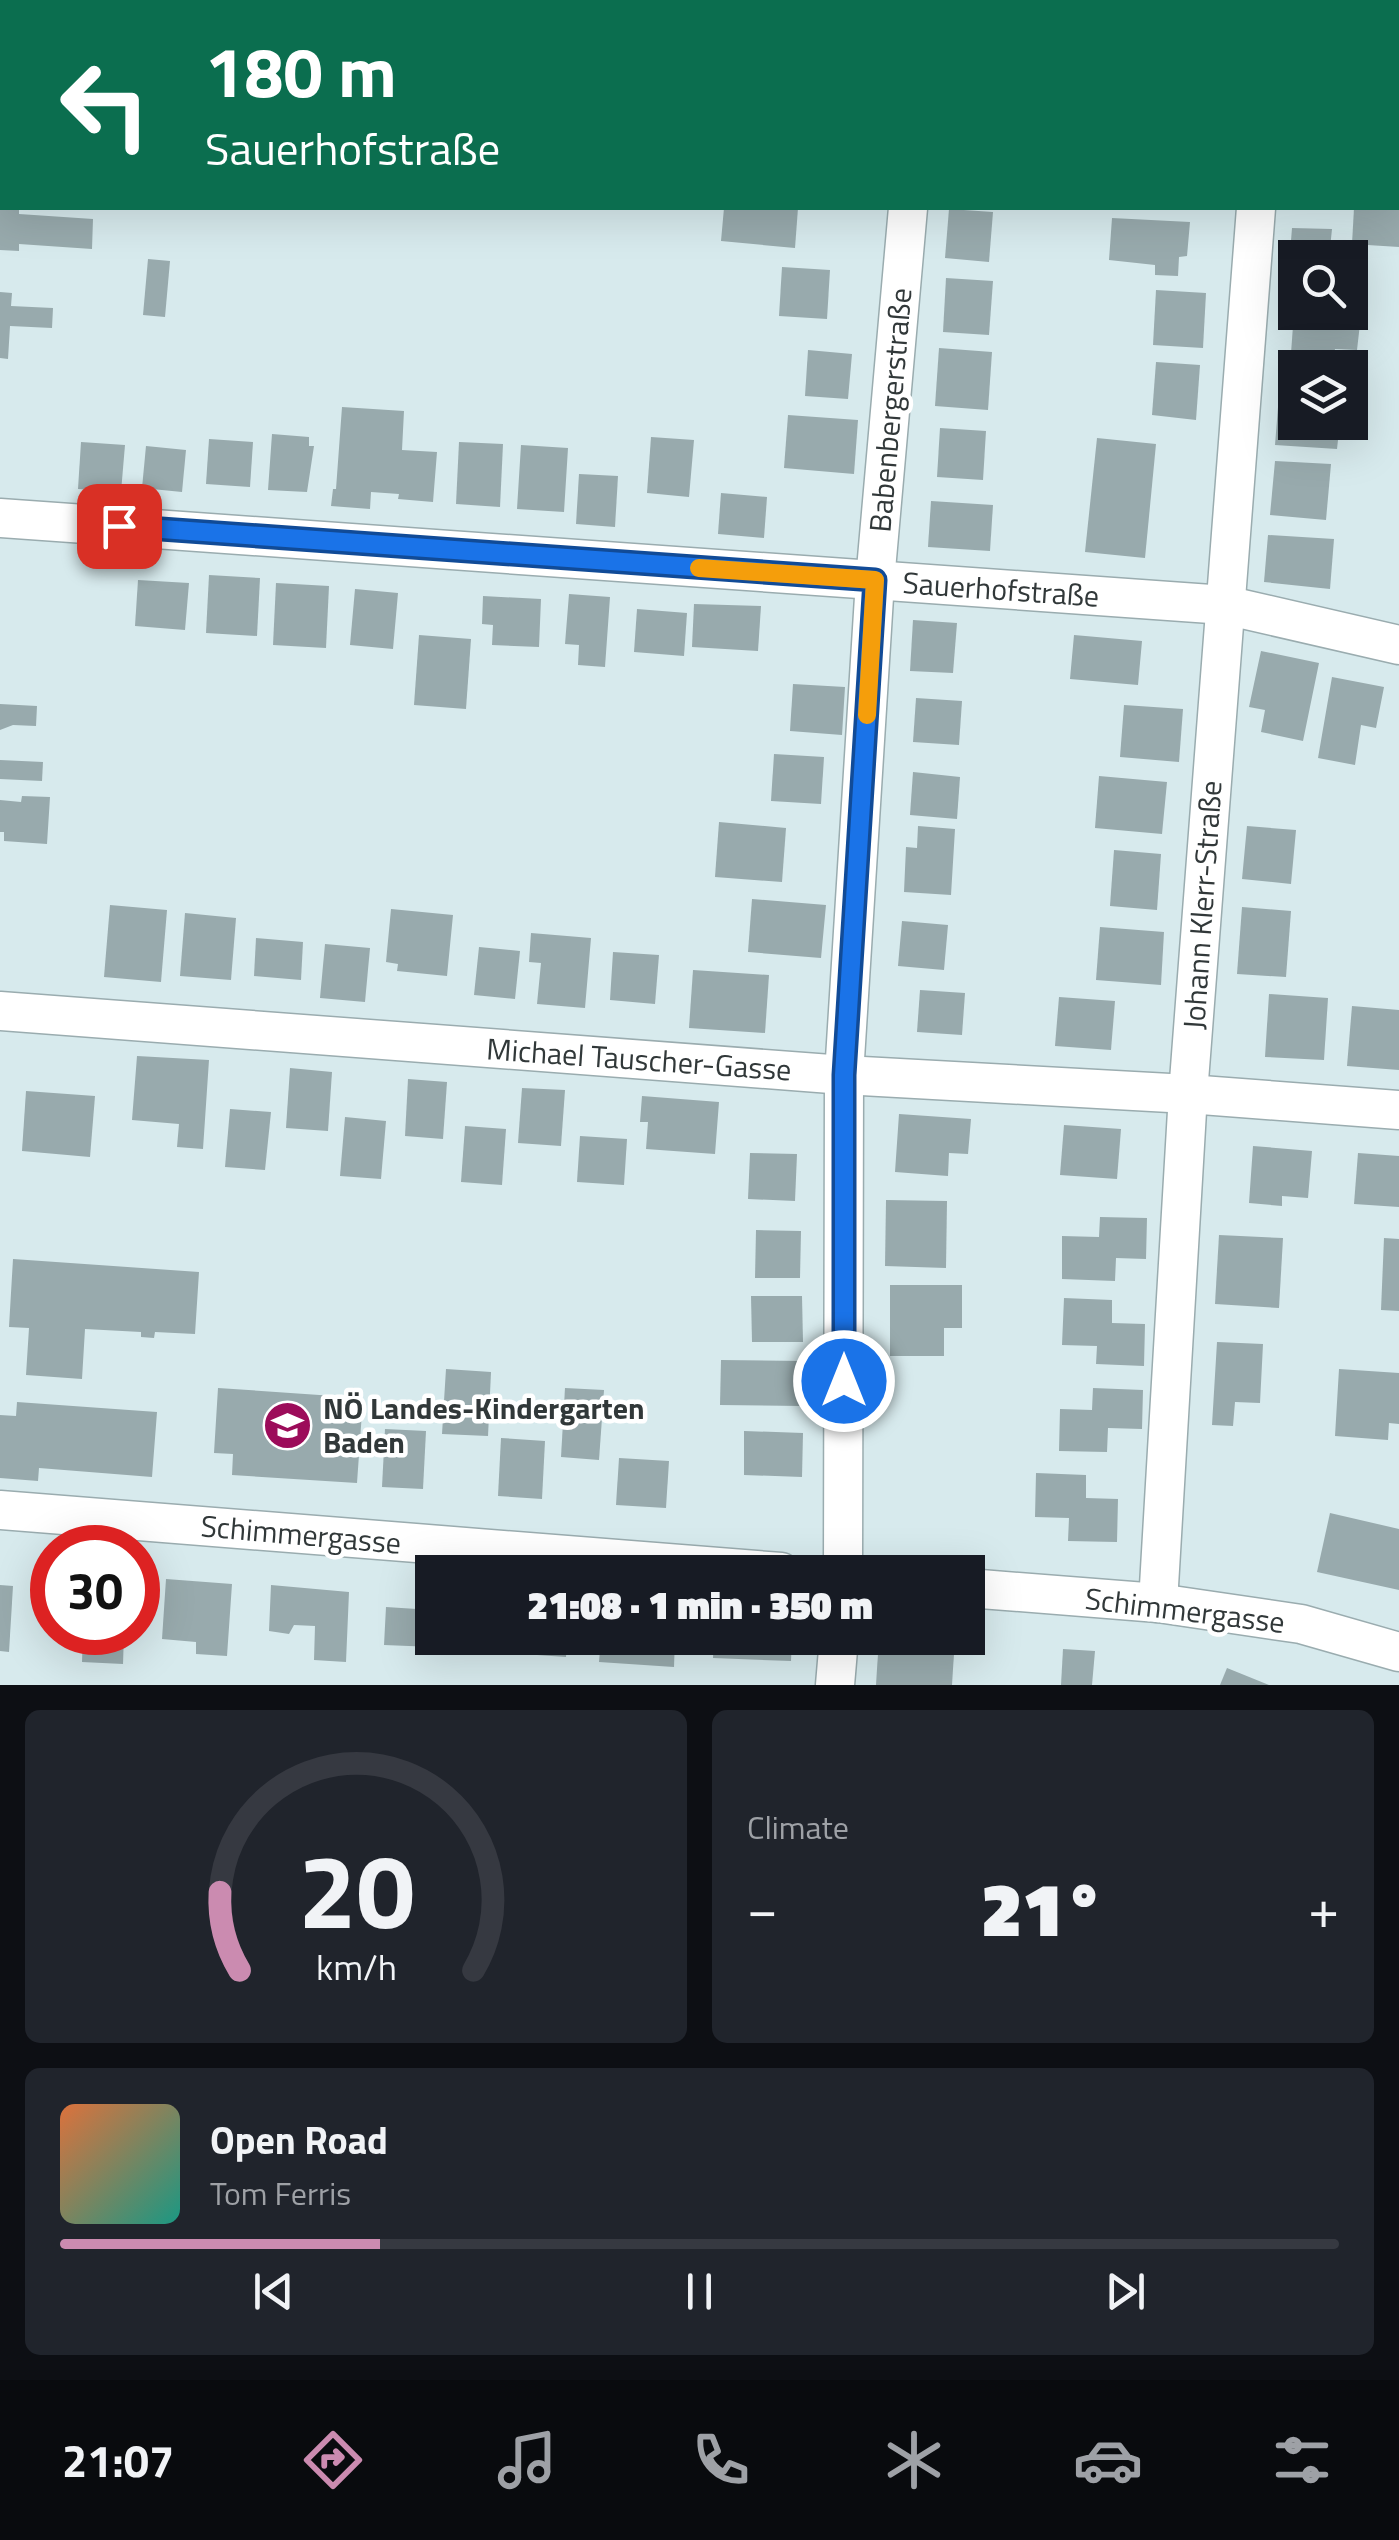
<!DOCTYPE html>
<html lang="en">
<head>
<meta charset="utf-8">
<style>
  body { margin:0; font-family:"Titillium Web",sans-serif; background:#20242c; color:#f1f3f6; height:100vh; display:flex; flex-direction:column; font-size:38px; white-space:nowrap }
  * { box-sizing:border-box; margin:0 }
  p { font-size:32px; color:#9ea1a6 }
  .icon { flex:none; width:55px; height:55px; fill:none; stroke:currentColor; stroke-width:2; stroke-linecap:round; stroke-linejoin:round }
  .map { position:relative; height:1685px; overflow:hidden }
  .drawer { display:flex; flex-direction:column; gap:25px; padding:25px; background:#0d0f14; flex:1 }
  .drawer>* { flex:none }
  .guide { position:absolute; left:0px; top:0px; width:1400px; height:210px; box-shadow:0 10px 40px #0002; background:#0b6e4f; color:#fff; overflow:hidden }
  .fabs { position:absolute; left:1278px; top:240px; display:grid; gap:20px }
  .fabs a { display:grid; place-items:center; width:90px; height:90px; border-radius:0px; background:#171b24; box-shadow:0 10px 40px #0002; font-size:50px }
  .speed { position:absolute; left:30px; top:1525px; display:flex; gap:20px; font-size:50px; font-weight:700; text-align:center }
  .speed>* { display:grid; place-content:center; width:130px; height:130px; border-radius:50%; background:#171b24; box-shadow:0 10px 40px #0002; line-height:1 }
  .speed .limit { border:15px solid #d22; background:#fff; color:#111 }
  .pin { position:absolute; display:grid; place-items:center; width:85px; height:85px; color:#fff; margin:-42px; border-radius:20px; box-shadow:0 5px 15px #0006 }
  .me { position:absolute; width:110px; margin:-55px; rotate:0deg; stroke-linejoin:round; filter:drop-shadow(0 0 8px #0008) }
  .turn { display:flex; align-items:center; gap:35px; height:210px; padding:0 40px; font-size:45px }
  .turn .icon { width:130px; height:130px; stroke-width:2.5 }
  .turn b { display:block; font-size:70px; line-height:85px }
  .big { font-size:75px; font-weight:800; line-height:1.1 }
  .drawer .tile { flex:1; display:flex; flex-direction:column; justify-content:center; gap:15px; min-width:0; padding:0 35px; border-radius:15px; background:#20242c }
  .drawer .dial { align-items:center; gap:0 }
  .dial svg { height:260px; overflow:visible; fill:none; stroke:#363941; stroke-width:7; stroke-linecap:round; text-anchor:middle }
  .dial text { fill:#f1f3f6; stroke:none }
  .song { display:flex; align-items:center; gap:30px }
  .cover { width:120px; height:120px; border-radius:15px; background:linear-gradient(135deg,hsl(20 70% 55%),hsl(170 70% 35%)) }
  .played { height:10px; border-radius:5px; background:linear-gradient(90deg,#cb8bb0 25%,#363941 25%) }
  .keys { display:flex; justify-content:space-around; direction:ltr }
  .heat { display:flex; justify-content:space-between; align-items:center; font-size:55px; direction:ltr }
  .drawer .tiles { flex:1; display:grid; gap:25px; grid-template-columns:1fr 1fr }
  .tile:last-child { grid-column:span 2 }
  .trip { position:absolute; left:415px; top:1555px; width:570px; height:100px; border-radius:0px; background:#171b24; box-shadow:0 10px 40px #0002; font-weight:800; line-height:100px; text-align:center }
  .dock { display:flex; height:160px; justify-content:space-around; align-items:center; background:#090b0e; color:#9ea1a6 }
  .dock .icon { width:70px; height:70px }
  .dock .on { color:#cb8bb0 }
  .dock b { font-size:45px; color:#f1f3f6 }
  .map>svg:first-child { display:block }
  .building { fill:#98aaad }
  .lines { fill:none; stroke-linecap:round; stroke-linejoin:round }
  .minor-casing { stroke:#9aacaf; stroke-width:41 }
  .minor { stroke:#fff; stroke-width:38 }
  .route-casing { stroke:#114b97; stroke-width:25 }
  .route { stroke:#1a73e8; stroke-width:18 }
  .slow { stroke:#f59e0b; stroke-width:18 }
  .labels { text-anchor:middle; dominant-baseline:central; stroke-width:9; stroke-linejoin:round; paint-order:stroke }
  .street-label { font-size:30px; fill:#313839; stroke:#fff }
  .poi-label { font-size:30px; font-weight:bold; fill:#313839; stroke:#fff; text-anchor:start }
</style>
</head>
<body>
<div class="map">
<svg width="1399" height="1685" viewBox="0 0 1399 1685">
  <rect width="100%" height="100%" fill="#d7eaed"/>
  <g class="building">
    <polygon points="0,208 19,208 19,214 93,219 92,249 19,244 19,251 0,250"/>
    <polygon points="724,208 798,208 795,248 721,241"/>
    <polygon points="1354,208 1399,208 1399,247 1352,244"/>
    <polygon points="949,209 993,212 989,262 945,258"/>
    <polygon points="1112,218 1190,222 1187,256 1179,257 1178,276 1155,275 1155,265 1109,260"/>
    <polygon points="1292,228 1332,229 1329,258 1295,258 1295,279 1288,279"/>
    <polygon points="148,259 170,261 165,317 143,315"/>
    <polygon points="782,267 830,270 827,319 779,316"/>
    <polygon points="946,278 993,281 989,335 943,332"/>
    <polygon points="1156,290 1206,293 1203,348 1153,345"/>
    <polygon points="0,292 12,293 11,306 53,308 52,328 10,326 8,359 0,358"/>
    <polygon points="1294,312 1361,315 1357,350 1335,349 1332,368 1290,367"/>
    <polygon points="939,348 992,352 988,410 935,406"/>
    <polygon points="808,350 852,354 848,399 805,396"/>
    <polygon points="1156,362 1200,365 1196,420 1152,415"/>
    <polygon points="1280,382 1295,383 1295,422 1340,422 1337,449 1275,445"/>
    <polygon points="342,407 404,411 402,450 437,452 433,502 398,499 399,494 371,492 370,509 331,506 333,489 336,489"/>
    <polygon points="788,415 858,420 854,474 784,468"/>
    <polygon points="940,428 986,431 983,480 937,477"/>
    <polygon points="272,434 309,437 309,446 314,446 307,492 268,490"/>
    <polygon points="651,437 694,440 689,497 647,493"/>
    <polygon points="1097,438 1156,444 1145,558 1085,552"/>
    <polygon points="209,439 253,442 250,487 206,484"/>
    <polygon points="81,442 125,445 121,492 78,489"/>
    <polygon points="459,442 503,444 500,507 456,504"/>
    <polygon points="521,445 568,448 564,512 517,509"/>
    <polygon points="146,446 186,450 182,492 142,488"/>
    <polygon points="1275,461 1331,464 1326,520 1270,515"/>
    <polygon points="579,474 618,476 615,527 576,524"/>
    <polygon points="721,493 767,497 764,538 718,534"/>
    <polygon points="931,501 993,505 990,551 928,547"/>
    <polygon points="1268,535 1334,539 1330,589 1264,582"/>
    <polygon points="209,575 260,578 257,636 206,633"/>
    <polygon points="138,580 189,583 185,630 135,626"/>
    <polygon points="276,583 329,586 326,648 273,645"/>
    <polygon points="355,589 398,593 393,649 350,645"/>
    <polygon points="569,594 610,597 605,667 578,665 579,645 565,644"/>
    <polygon points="483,596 541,599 539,647 492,645 493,625 482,624"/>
    <polygon points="694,604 761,606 758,651 692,647"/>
    <polygon points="637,609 687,613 684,656 634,652"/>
    <polygon points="913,620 957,623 953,673 910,671"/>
    <polygon points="419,635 471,639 466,709 414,705"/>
    <polygon points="1074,635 1142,641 1138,685 1070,679"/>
    <polygon points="1261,651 1319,663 1303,741 1261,732 1265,710 1249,707"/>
    <polygon points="1332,677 1384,687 1376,728 1361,725 1355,765 1318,758"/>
    <polygon points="793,684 845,687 842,735 790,731"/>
    <polygon points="916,698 962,701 959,745 913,742"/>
    <polygon points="0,704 37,706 36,726 13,725 0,730"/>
    <polygon points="1124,705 1183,709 1179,762 1120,757"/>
    <polygon points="774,754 824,757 821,804 771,801"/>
    <polygon points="0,760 43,762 42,781 0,779"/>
    <polygon points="913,772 960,777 957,819 910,815"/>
    <polygon points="1099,776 1167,782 1162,834 1095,828"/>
    <polygon points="22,796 50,797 47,844 4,841 4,832 0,832 0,800 21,802"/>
    <polygon points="719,822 786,828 782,882 715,877"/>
    <polygon points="918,826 955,829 951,895 904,892 906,847 917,848"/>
    <polygon points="1247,826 1296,830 1291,884 1242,879"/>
    <polygon points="1114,850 1161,854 1157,910 1110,906"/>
    <polygon points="752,899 826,905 821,958 748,952"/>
    <polygon points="110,905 167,910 161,982 104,977"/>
    <polygon points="1242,907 1291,911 1286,977 1237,974"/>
    <polygon points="391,909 453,915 447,976 397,971 398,964 386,962"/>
    <polygon points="185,913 236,918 231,980 180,976"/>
    <polygon points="902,921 948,925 944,970 898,966"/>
    <polygon points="1100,927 1164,932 1161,985 1096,980"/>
    <polygon points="531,933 591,938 585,1008 537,1004 541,963 529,962"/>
    <polygon points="256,938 303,942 301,980 254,976"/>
    <polygon points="325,944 370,948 365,1002 320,998"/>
    <polygon points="479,947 520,951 515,999 474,995"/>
    <polygon points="613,952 659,955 655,1004 610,1000"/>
    <polygon points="693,970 769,975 765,1033 689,1028"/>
    <polygon points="920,990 965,993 962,1035 917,1032"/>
    <polygon points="1269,994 1328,998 1324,1060 1265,1057"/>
    <polygon points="1059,997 1115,1001 1111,1050 1055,1046"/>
    <polygon points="1352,1006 1399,1010 1399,1070 1347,1066"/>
    <polygon points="137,1056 209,1060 203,1149 177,1147 179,1124 132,1120"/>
    <polygon points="290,1068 332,1072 328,1131 286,1128"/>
    <polygon points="408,1079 447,1082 443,1139 405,1136"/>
    <polygon points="522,1088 565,1090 561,1146 518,1143"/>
    <polygon points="26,1091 95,1096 90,1157 22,1151"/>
    <polygon points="642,1096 719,1102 715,1154 646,1149 648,1122 640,1122"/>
    <polygon points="230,1109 271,1112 265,1170 225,1167"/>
    <polygon points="899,1114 971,1119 968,1154 949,1153 948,1176 895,1172"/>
    <polygon points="345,1117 386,1121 381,1179 340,1176"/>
    <polygon points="1064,1125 1121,1129 1117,1179 1060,1175"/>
    <polygon points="465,1126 506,1129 502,1185 461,1182"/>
    <polygon points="580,1136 627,1139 624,1185 577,1182"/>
    <polygon points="1253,1146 1312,1151 1308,1198 1282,1196 1282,1206 1249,1203"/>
    <polygon points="750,1153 797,1154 795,1201 748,1199"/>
    <polygon points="1358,1153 1399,1156 1399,1207 1354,1204"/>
    <polygon points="886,1200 947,1201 946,1268 885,1266"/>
    <polygon points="1100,1217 1147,1218 1146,1259 1116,1258 1115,1281 1062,1279 1062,1236 1099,1237"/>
    <polygon points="756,1230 801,1231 800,1278 755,1278"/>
    <polygon points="1219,1235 1283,1238 1279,1308 1215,1304"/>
    <polygon points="1384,1238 1399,1239 1399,1311 1381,1310"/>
    <polygon points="13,1259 199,1272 195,1334 155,1332 154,1338 141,1337 141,1332 85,1329 82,1379 26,1375 29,1328 9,1327"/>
    <polygon points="890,1285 962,1285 962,1328 944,1328 944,1356 890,1356"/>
    <polygon points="751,1296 802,1296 803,1342 752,1342"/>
    <polygon points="1064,1298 1112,1300 1112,1323 1145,1324 1144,1366 1096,1364 1097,1346 1062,1345"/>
    <polygon points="1217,1342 1263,1344 1260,1403 1235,1402 1233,1426 1212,1425"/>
    <polygon points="721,1360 802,1361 801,1406 720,1405"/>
    <polygon points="446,1369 491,1372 488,1436 442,1434"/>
    <polygon points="1339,1369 1399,1373 1399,1424 1389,1423 1388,1440 1335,1436"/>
    <polygon points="218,1388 363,1398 357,1483 232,1475 233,1454 214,1453"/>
    <polygon points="565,1388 604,1390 599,1460 561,1457"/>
    <polygon points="1093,1388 1143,1390 1142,1429 1108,1428 1107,1452 1059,1451 1060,1409 1092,1410"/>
    <polygon points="17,1402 157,1412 152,1477 39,1468 38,1481 0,1478 0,1415 16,1416"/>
    <polygon points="385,1429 426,1431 423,1489 382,1487"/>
    <polygon points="744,1431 803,1433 802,1477 744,1475"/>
    <polygon points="501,1438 545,1441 542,1499 498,1496"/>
    <polygon points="619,1458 669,1461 666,1508 616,1505"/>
    <polygon points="1036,1473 1086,1475 1086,1498 1118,1499 1117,1542 1068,1541 1069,1518 1035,1517"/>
    <polygon points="1330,1513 1399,1529 1399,1590 1317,1572"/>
    <polygon points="166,1579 232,1584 227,1656 196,1654 196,1642 162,1639"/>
    <polygon points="0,1585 13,1586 9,1652 0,1651"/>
    <polygon points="271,1585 349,1592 346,1662 314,1660 315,1626 294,1625 289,1634 269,1631"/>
    <polygon points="386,1607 432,1610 432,1638 460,1638 459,1648 384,1645"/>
    <polygon points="83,1632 124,1632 123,1664 82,1662"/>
    <polygon points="493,1638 567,1638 566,1657 492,1652"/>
    <polygon points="601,1638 675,1638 674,1667 599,1662"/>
    <polygon points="714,1638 792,1638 791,1661 713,1658"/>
    <polygon points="879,1638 955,1638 952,1685 876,1685"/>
    <polygon points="1063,1649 1095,1651 1092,1685 1061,1685"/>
    <polygon points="1227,1668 1269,1685 1220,1685"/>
  </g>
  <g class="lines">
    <defs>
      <g id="minor">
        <polyline points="940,2 940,0"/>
        <polyline points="0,33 2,34"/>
        <polyline points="1398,144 1399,144"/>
        <polyline points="0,518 1225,605 1399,645"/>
        <polyline points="0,1011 844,1075 1188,1094 1399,1110"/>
        <polyline points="0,1510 781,1572"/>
        <polyline points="843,1572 844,1075 875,581 908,208"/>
        <polyline points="968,1588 1158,1603 1301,1624 1399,1652"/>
        <polyline points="1158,1603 1188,1094 1256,208"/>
        <polyline points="835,1685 839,1638"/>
      </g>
    </defs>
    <use href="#minor" class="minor-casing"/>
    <use href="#minor" class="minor"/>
  </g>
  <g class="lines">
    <defs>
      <polyline id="route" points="119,526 875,580 844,1075 844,1381"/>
    </defs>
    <use href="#route" class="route-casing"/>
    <use href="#route" class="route"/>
    <polyline class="slow" points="699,568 875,580 867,715"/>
  </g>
  <defs>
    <symbol id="school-disc" viewBox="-11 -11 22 22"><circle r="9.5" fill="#9c0c5a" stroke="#fff"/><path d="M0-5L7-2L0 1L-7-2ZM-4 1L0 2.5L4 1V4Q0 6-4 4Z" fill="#fff"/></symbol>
  </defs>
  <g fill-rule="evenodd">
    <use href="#school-disc" x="260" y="1398" width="55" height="55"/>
  </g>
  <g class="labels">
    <g class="street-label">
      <text transform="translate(890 410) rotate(-85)">Babenbergerstraße</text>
      <text transform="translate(1001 589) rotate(4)">Sauerhofstraße</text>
      <text transform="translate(1202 905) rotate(-86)">Johann Klerr-Straße</text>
      <text transform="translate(639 1059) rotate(4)">Michael Tauscher-Gasse</text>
      <text transform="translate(301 1534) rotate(5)">Schimmergasse</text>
      <text transform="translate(1185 1610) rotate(7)">Schimmergasse</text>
    </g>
    <g class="poi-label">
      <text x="323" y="1408">NÖ Landes-Kindergarten<tspan x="323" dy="34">Baden</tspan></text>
    </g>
  </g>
</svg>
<div class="fabs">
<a><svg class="icon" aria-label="search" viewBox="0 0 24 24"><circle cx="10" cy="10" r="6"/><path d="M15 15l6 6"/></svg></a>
<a><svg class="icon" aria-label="layers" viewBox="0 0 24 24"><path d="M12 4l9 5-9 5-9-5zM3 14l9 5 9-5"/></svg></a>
</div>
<div class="speed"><div class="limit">30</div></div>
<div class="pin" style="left:119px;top:526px;background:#d93025"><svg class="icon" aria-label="arrive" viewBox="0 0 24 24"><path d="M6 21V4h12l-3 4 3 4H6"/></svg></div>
<svg class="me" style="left:844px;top:1381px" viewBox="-20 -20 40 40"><circle r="17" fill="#1a73e8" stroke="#fff" stroke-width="3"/><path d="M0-11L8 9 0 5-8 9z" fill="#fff"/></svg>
<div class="trip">21:08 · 1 min · 350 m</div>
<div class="guide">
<div class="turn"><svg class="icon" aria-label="left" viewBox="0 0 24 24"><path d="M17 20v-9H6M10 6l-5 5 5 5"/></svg><div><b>180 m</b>Sauerhofstraße</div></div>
</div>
</div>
<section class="drawer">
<div class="tiles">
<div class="tile dial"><svg viewBox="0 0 100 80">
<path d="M14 69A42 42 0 1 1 86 69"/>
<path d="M14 69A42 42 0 0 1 8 45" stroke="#cb8bb0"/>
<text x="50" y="56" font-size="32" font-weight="700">20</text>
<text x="50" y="72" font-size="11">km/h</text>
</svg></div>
<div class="tile"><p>Climate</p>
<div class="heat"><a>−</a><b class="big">21°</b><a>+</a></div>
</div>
<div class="tile">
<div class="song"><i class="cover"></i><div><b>Open Road</b><p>Tom Ferris</p></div></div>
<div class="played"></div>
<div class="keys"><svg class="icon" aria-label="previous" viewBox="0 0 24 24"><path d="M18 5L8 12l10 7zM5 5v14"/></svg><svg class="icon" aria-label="pause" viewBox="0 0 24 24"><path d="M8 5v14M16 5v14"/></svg><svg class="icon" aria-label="next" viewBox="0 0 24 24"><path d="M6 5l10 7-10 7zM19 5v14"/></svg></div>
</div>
</div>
</section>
<nav class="dock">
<b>21:07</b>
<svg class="icon on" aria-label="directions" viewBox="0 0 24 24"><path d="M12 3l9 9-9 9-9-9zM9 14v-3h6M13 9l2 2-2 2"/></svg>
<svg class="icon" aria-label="music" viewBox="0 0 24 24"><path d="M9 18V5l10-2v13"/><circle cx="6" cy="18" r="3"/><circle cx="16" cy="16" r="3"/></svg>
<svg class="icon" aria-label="phone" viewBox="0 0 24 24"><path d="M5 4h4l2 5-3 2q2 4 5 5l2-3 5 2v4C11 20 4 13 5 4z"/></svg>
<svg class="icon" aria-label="climate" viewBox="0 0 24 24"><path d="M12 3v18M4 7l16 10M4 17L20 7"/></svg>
<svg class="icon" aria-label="car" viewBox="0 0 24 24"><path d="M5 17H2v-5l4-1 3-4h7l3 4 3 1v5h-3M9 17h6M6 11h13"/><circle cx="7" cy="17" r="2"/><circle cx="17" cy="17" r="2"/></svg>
<svg class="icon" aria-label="filters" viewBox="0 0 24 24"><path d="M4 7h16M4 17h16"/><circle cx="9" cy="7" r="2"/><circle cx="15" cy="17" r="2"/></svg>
</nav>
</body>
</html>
